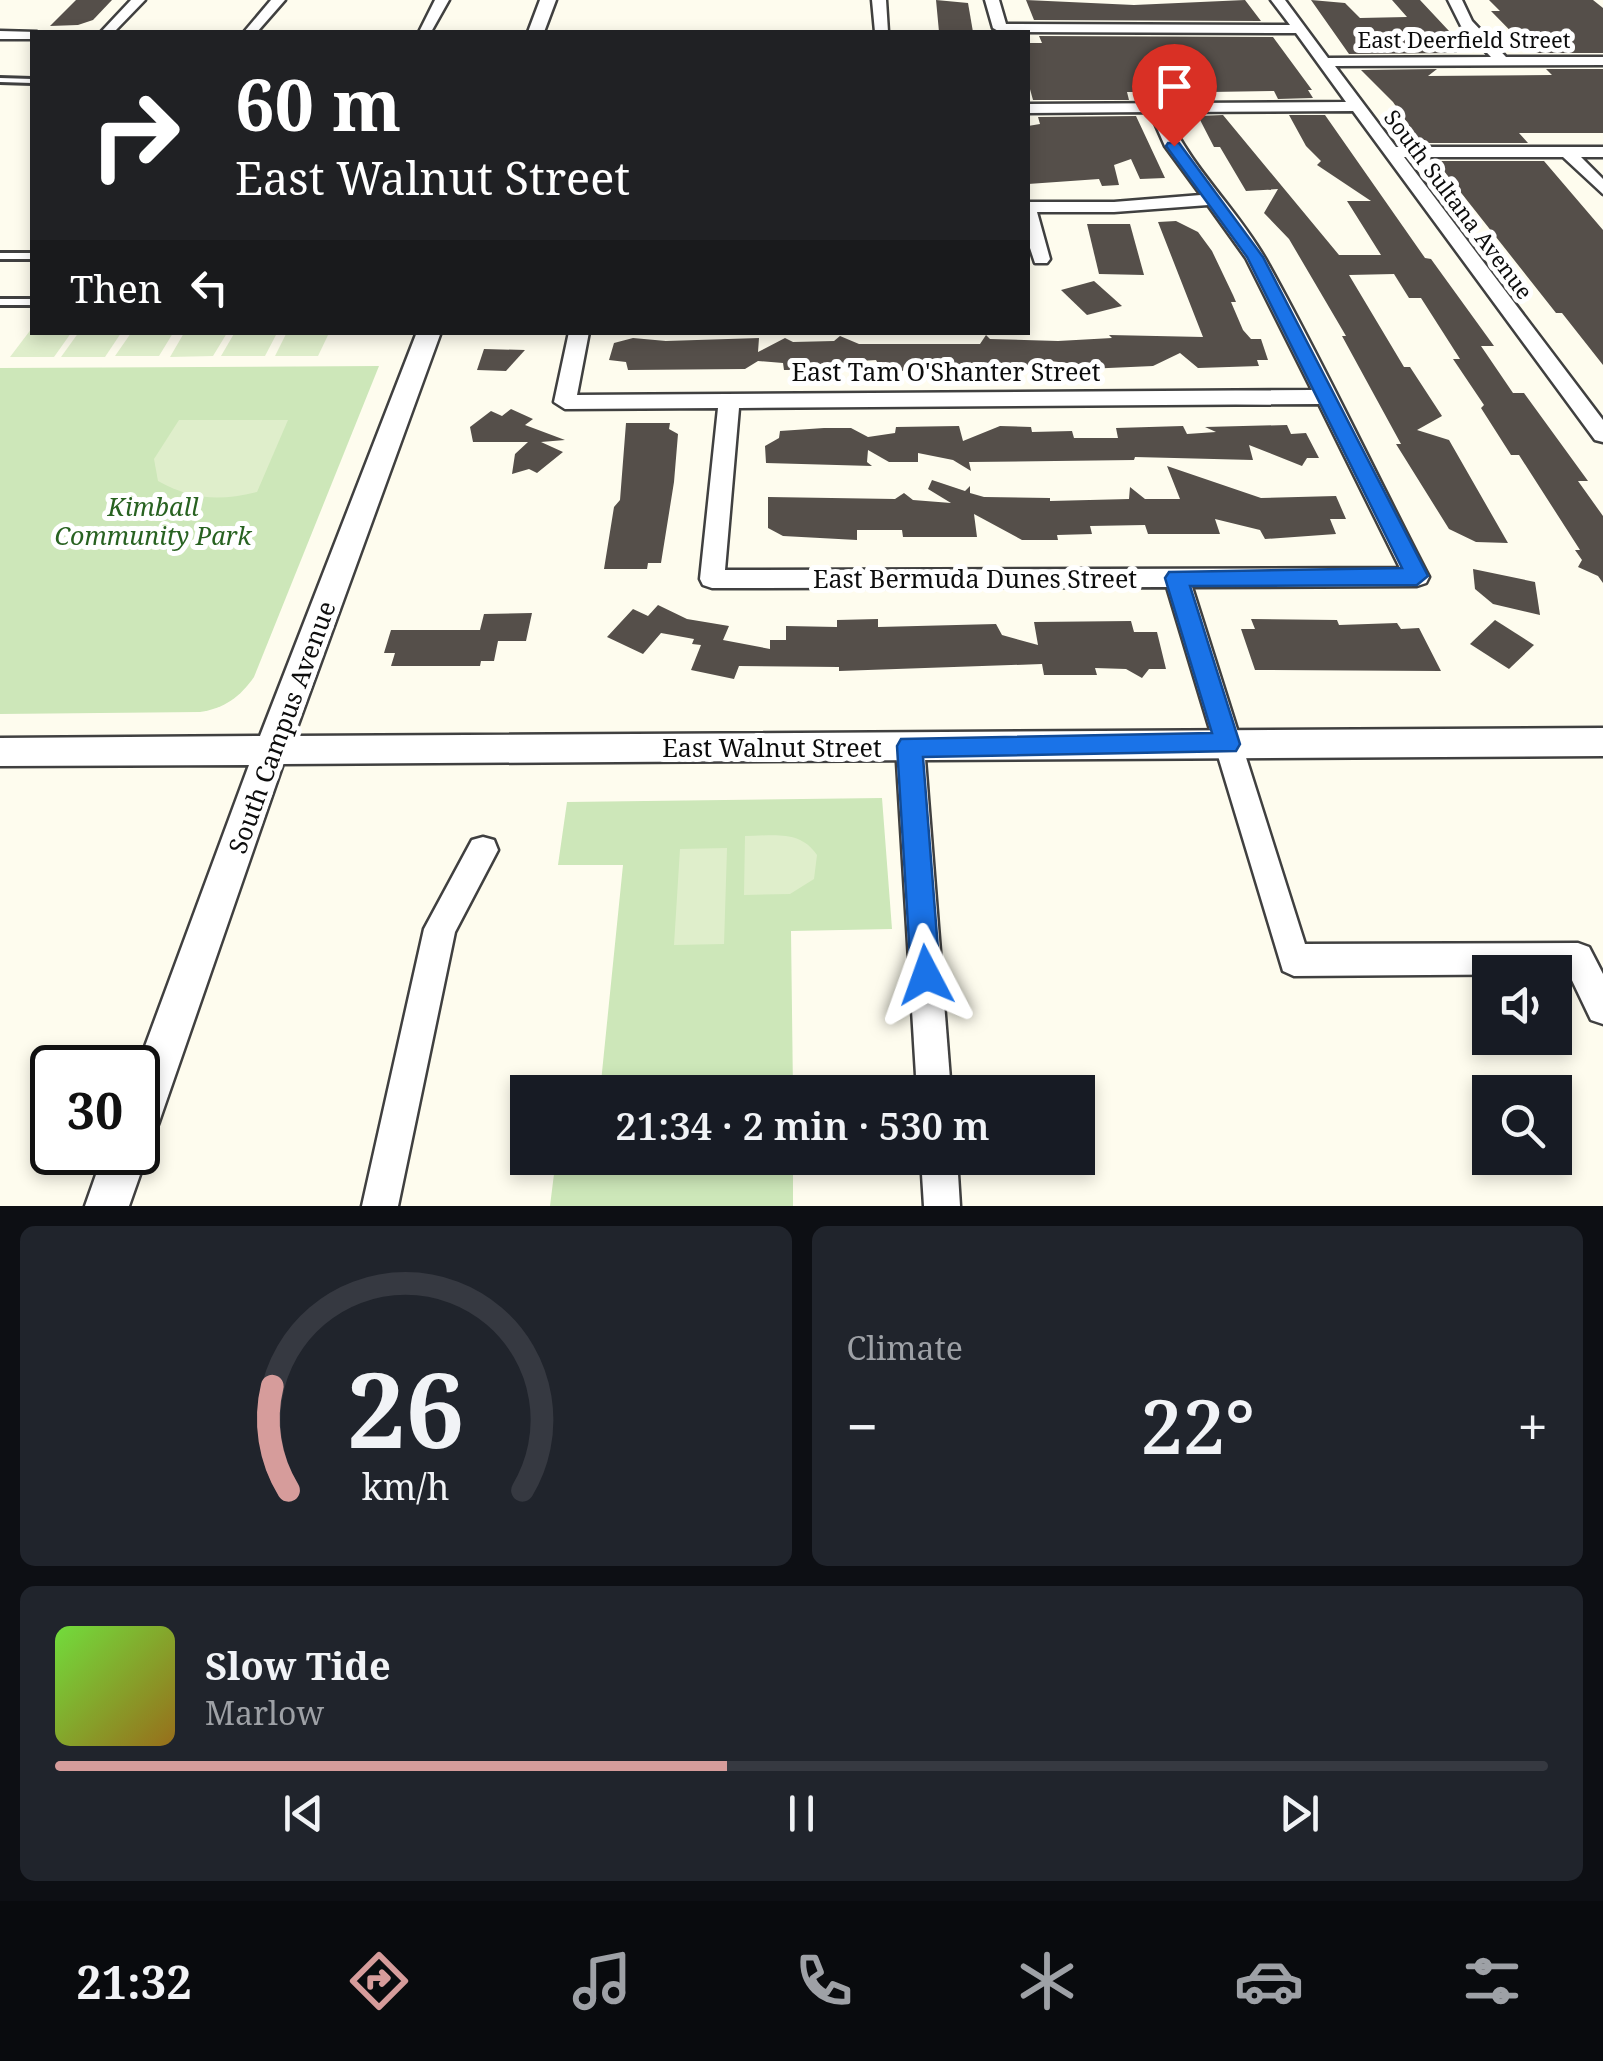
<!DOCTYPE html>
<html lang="en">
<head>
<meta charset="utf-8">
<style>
  body { margin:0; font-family:"Noto Serif",serif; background:#20242c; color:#f1f3f6; height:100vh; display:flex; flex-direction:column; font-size:38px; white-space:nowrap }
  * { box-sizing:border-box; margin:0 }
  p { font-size:32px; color:#9ea1a6 }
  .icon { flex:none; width:55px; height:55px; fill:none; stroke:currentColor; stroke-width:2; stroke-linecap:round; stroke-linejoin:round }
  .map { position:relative; height:1206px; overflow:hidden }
  .drawer { display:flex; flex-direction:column; gap:20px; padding:20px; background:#0d0f14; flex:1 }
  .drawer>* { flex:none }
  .guide { position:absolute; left:30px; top:30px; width:1000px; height:305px; border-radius:0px; box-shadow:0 5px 15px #0003; background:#202124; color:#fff; overflow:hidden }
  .tools { position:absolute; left:1472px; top:955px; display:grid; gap:20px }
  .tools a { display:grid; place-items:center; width:100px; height:100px; border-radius:0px; background:#171b24; box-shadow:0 5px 15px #0003; font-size:50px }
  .speed { position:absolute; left:30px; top:1045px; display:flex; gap:20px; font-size:50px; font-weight:700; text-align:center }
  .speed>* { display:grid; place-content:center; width:130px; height:130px; border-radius:50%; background:#171b24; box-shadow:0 5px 15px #0003; line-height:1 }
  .speed .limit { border:5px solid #111; border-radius:15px; background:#fff; color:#111 }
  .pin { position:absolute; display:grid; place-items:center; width:85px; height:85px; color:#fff; margin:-102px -42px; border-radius:50% 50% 50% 0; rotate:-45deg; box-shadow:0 0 10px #0007 }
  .pin .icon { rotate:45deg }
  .me { position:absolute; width:110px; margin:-55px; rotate:356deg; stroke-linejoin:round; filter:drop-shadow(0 0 8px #0008) }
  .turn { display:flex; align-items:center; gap:35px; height:210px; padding:0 40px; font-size:45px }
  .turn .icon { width:130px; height:130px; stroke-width:2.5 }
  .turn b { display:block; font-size:70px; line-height:85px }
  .then { display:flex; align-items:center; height:95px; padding:0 40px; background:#0003; gap:20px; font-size:38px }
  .big { font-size:75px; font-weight:600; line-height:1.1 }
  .drawer .card { flex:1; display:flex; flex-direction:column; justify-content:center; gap:15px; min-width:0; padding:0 35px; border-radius:15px; background:#20242c }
  .drawer .dial { align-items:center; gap:0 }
  .dial svg { height:260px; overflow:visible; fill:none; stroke:#363941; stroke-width:7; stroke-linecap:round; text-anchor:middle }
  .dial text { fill:#f1f3f6; stroke:none }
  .song { display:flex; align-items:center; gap:30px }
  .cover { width:120px; height:120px; border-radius:15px; background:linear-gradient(135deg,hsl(100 70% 55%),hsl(40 70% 35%)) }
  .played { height:10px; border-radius:5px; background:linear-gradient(90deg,#d69c9b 45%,#363941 45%) }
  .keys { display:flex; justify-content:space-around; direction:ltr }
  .heat { display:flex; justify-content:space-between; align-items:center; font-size:55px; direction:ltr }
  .drawer .tiles { flex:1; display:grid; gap:20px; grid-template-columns:1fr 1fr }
  .card:last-child { grid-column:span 2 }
  .trip { position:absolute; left:510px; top:1075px; width:585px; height:100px; border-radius:0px; background:#171b24; box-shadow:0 5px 15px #0003; font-weight:600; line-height:100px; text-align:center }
  .menu { display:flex; height:160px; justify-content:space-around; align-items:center; background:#090b0e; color:#9ea1a6 }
  .menu .icon { width:70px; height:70px }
  .menu .on { color:#d69c9b }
  .menu b { font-size:45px; color:#f1f3f6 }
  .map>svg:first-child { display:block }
  .green { fill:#cde7b9 }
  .pitch { fill:#dfeecb }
  .building { fill:#554f4a }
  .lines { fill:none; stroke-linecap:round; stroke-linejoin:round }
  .service-casing { stroke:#404040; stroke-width:6 }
  .minor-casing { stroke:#404040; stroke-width:5 }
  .tertiary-casing { stroke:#404040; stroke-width:5 }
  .service { fill:#fff; fill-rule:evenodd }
  .minor { fill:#fff; fill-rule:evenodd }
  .tertiary { fill:#fff; fill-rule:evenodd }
  .route { fill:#1a73e8; stroke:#114b97; stroke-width:2.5 }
  .labels { text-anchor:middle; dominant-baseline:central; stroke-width:10; stroke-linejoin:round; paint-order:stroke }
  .far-street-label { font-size:22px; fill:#0d0d0d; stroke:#fff }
  .street-label { font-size:25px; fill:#0d0d0d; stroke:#fff }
  .park-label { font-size:25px; font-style:italic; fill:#286221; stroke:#fff }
</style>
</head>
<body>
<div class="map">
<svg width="1603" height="1206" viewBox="0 0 1603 1206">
  <rect width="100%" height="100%" fill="#fefcee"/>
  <g class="green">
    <path d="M379 366 254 677C240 697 225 708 200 712L0 714V368Z"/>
    <polygon points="882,798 892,929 791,931 793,1092 600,1092 623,865 558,865 567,802"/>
    <polygon points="556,1158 793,1158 793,1206 550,1206"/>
  </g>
  <g class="pitch">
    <polygon points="32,328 32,332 71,333 54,357 10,357"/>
    <polygon points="79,332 121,332 121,333 105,357 61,357"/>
    <polygon points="235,332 277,332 277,333 265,356 221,356"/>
    <polygon points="287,332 329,332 329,333 318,356 275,356"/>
    <polygon points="131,333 131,332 173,333 159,356 115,356"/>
    <polygon points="184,333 184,332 227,333 213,356 170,357"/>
    <path d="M179 420H288L257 492C220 501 192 500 158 481L154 459Z"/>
    <path d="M745 836C772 836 800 829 817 855L814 879 790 894 744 895Z"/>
    <polygon points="727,848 724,944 674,945 680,849"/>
  </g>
  <g class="building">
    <polygon points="76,0 112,0 93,20 78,25 50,26"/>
    <polygon points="936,0 968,3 973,32 939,32"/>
    <polygon points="1026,0 1134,5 1245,0 1261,21 1034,20"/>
    <polygon points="1311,0 1345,3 1360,18 1407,17 1392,0 1420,0 1464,47 1457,53 1349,54"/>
    <polygon points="1489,0 1593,0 1603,8 1603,53 1532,53 1491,11 1500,11"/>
    <polygon points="1039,36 1273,37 1312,90 1308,90 1313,98 1278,99 1274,91 1210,92 1201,86 1209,99 1190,99 1187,92 1127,92 1129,100 1033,100 1028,82 1028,43 1042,43"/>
    <polygon points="1437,69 1428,76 1552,75 1546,69 1603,69 1603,133 1519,133 1528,143 1421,143 1393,102 1361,70"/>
    <polygon points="1223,115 1339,255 1381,255 1347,201 1371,201 1317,165 1321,161 1306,146 1289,115 1325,115 1425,258 1431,259 1494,346 1481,346 1513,393 1524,393 1588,481 1578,481 1603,516 1603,583 1598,576 1578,567 1582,560 1575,550 1580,550 1519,455 1511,455 1481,408 1484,405 1453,359 1460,359 1421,298 1409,298 1394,274 1349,275 1404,367 1410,367 1442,416 1417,430 1449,440 1508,543 1476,542 1449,529 1396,444 1401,444 1342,336 1346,336 1289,239 1264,213 1278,189 1246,191 1220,147 1214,147 1198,116"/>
    <polygon points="1136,116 1165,178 1140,179 1131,159 1114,165 1119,185 1102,186 1099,179 1028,184 1028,126 1040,124 1038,117"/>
    <polygon points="1436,161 1544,161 1603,230 1603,365 1562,313 1556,313"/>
    <polygon points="1176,221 1198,232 1212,251 1233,295 1236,302 1231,302 1243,330 1251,339 1261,339 1268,360 1257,360 1259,366 1198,368 1180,353 1153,366 1086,369 1084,365 1050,361 1049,368 1012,367 988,374 986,363 961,363 955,371 882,371 876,360 845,362 846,370 784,370 783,363 758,361 745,369 628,370 626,362 609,360 614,343 633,338 666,341 759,338 758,352 785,338 793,342 834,341 840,336 859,344 980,344 986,335 990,339 1058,341 1112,338 1109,335 1203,337 1158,222"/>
    <polygon points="1087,224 1130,224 1144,275 1099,274"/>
    <polygon points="1094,281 1122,306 1087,315 1061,290"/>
    <polygon points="484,349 525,350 506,371 477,370"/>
    <polygon points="511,409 533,419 525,425 565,440 541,442 563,452 537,473 529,469 512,474 515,454 528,442 473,442 470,427 491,411 502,416"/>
    <polygon points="626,423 670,423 669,429 678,434 674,482 661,563 648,563 647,569 604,569 614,507 620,500"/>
    <polygon points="1287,425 1291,434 1306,433 1319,458 1307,458 1302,466 1249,445 1253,460 1135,457 1134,460 969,462 971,471 953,460 918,453 918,462 889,462 868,450 867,462 872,466 766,463 765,446 779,438 780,431 824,428 851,428 868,437 895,433 896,427 959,426 963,441 1000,426 1031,427 1032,432 1072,431 1074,438 1118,438 1116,428 1183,426 1187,434 1216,432 1205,427"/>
    <polygon points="1167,466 1261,498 1336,496 1346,519 1330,519 1336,534 1265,539 1260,530 1215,519 1220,534 1148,534 1145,525 1090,526 1092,534 1057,535 1058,540 1022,540 974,514 977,537 903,537 902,530 857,530 857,540 783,536 768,528 768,497 895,499 904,493 913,500 951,503 928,489 932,480 965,491 970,486 970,493 984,497 1050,498 1050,501 1129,499 1130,487 1145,499 1180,499"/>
    <polygon points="1473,569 1535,582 1540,615 1493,604 1475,589"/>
    <polygon points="658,605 687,619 729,626 723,640 770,649 770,640 786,640 786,626 837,627 837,620 878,619 878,627 996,624 1002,635 1038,645 1034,622 1131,621 1134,632 1157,632 1166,669 1149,669 1142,678 1126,669 1095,668 1097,675 1044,675 1042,664 839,671 839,667 739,666 734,679 691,670 701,645 692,644 694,639 661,633 643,654 607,637 633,609 648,616"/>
    <polygon points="532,613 526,641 498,641 494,661 481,661 480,666 391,666 395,653 384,653 391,630 480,630 484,614"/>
    <polygon points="1251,619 1337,620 1339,625 1397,623 1401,629 1419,628 1441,671 1255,670 1241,629 1255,629"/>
    <polygon points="1495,620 1534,645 1509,669 1470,644"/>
  </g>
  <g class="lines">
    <defs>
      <g id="service">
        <polygon points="0,78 32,79 32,83 0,82"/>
        <rect x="0" y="253" width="32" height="6"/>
        <rect x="0" y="299" width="32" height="6"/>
      </g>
      <g id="minor">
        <polygon points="131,0 145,0 114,32 101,32"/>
        <polygon points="271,0 285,0 257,32 244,32"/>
        <polygon points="435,0 449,0 431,32 419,32"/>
        <polygon points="872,0 886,0 888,32 875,32"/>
        <path d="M985 0H999L1006 24 1290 25 1271 0H1285L1328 58 1491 57 1461 26 1448 0H1462L1472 21 1506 57H1603V65L1335 66 1396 147H1603V157H1581L1603 179V194L1563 157H1404L1603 420V442L1595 440 1353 111 1166 112C1192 170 1235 206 1266 260 1324 364 1374 471 1429 577L1426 583 1417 586 1192 587 1305 944 1578 943 1589 947 1603 974V1024L1591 1020 1569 974 1294 976 1283 971 1167 587 712 588 703 585 700 579 718 408 565 409 554 402 569 332H589L577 395 1312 390 1246 258 1208 205 1114 212H1037L1050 259 1047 263H1035L1028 242V202H1114L1201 195 1165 146 1150 112 1028 113V104L1346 102 1296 33 1000 32 993 28ZM1319 404 1400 568 725 570 739 408Z"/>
        <polygon points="0,31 37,32 32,32 32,39 0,39"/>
        <polygon points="910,734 920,738 924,746 951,1092 917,1092 896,746 900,738"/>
        <polygon points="483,837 494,840 498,850 455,932 398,1206 362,1206 424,929 472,840"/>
        <polygon points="921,1158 957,1158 960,1206 924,1206"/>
      </g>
      <g id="tertiary">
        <polygon points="540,0 556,0 544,32 528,32"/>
        <polygon points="417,332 441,332 294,736 1603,728 1603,756 283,764 159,1122 153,1137 143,1141 148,1152 129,1206 85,1206 104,1152 138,1152 137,1068 249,765 0,766 0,738 260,736"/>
      </g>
    </defs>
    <use href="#service" class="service-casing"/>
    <use href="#minor" class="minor-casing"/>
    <use href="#tertiary" class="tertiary-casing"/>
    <use href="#service" class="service"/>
    <use href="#minor" class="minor"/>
    <use href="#tertiary" class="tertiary"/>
  </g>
  <polygon class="route" points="1168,143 1179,143 1263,257 1428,576 1417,585 1190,586 1240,744 1236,751 923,757 940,975 936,985 926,990 915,985 911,975 897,746 901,739 1212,733 1165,578 1169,572 1402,568 1247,257 1166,146"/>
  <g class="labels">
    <g class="far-street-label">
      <text x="1464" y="39">East Deerfield Street</text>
      <text transform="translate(1459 204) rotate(53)">South Sultana Avenue</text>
    </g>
    <g class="street-label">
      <text x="946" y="371">East Tam O'Shanter Street</text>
      <text x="975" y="578">East Bermuda Dunes Street</text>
      <text transform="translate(281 727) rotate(-70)">South Campus Avenue</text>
      <text x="772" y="747">East Walnut Street</text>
    </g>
    <g class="park-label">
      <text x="153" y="506">Kimball<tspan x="153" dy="29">Community Park</tspan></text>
    </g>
  </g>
</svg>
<div class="tools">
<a><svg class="icon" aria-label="sound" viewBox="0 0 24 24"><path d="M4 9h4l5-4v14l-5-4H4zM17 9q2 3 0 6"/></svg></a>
<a><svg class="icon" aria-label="search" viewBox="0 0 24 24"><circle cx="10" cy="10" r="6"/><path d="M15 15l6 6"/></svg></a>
</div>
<div class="speed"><div class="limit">30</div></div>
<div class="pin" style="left:1174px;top:146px;background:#d93025"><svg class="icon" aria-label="arrive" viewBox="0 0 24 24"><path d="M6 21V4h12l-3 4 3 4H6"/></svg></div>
<svg class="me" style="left:926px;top:975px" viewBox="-20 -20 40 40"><path d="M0-17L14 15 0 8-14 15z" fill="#1a73e8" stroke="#fff" stroke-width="4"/></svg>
<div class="trip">21:34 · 2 min · 530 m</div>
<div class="guide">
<div class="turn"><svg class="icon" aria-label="right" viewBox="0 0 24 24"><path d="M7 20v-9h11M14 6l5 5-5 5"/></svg><div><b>60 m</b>East Walnut Street</div></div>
<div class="then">Then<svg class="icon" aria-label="left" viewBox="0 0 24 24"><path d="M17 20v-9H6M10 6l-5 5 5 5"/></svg></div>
</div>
</div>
<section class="drawer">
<div class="tiles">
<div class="card dial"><svg viewBox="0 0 100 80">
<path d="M14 69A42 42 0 1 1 86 69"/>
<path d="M14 69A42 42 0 0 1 9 37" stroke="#d69c9b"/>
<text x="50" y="56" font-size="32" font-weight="700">26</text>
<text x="50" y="72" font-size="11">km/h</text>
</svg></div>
<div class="card"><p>Climate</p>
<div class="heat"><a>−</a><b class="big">22°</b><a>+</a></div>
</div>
<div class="card">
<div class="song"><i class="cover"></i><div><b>Slow Tide</b><p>Marlow</p></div></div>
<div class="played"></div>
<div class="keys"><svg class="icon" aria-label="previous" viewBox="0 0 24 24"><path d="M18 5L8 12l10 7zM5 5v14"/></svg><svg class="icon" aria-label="pause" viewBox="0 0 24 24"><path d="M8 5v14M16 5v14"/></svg><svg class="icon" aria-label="next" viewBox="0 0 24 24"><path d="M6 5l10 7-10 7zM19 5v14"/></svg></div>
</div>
</div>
</section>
<nav class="menu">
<b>21:32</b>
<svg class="icon on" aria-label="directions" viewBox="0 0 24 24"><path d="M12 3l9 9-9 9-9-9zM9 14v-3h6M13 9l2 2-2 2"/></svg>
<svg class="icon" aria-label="music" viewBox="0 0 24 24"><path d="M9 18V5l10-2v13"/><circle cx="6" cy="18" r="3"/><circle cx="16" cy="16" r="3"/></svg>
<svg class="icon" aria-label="phone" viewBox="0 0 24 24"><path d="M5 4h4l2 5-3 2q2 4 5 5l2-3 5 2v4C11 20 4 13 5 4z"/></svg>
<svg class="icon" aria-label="climate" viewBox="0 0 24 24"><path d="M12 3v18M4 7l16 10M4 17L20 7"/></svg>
<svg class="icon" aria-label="car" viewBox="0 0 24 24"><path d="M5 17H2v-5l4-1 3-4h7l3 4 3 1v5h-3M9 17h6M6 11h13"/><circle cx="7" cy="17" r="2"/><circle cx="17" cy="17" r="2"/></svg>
<svg class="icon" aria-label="filters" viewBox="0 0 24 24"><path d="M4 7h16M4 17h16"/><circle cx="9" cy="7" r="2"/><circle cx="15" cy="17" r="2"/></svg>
</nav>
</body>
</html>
